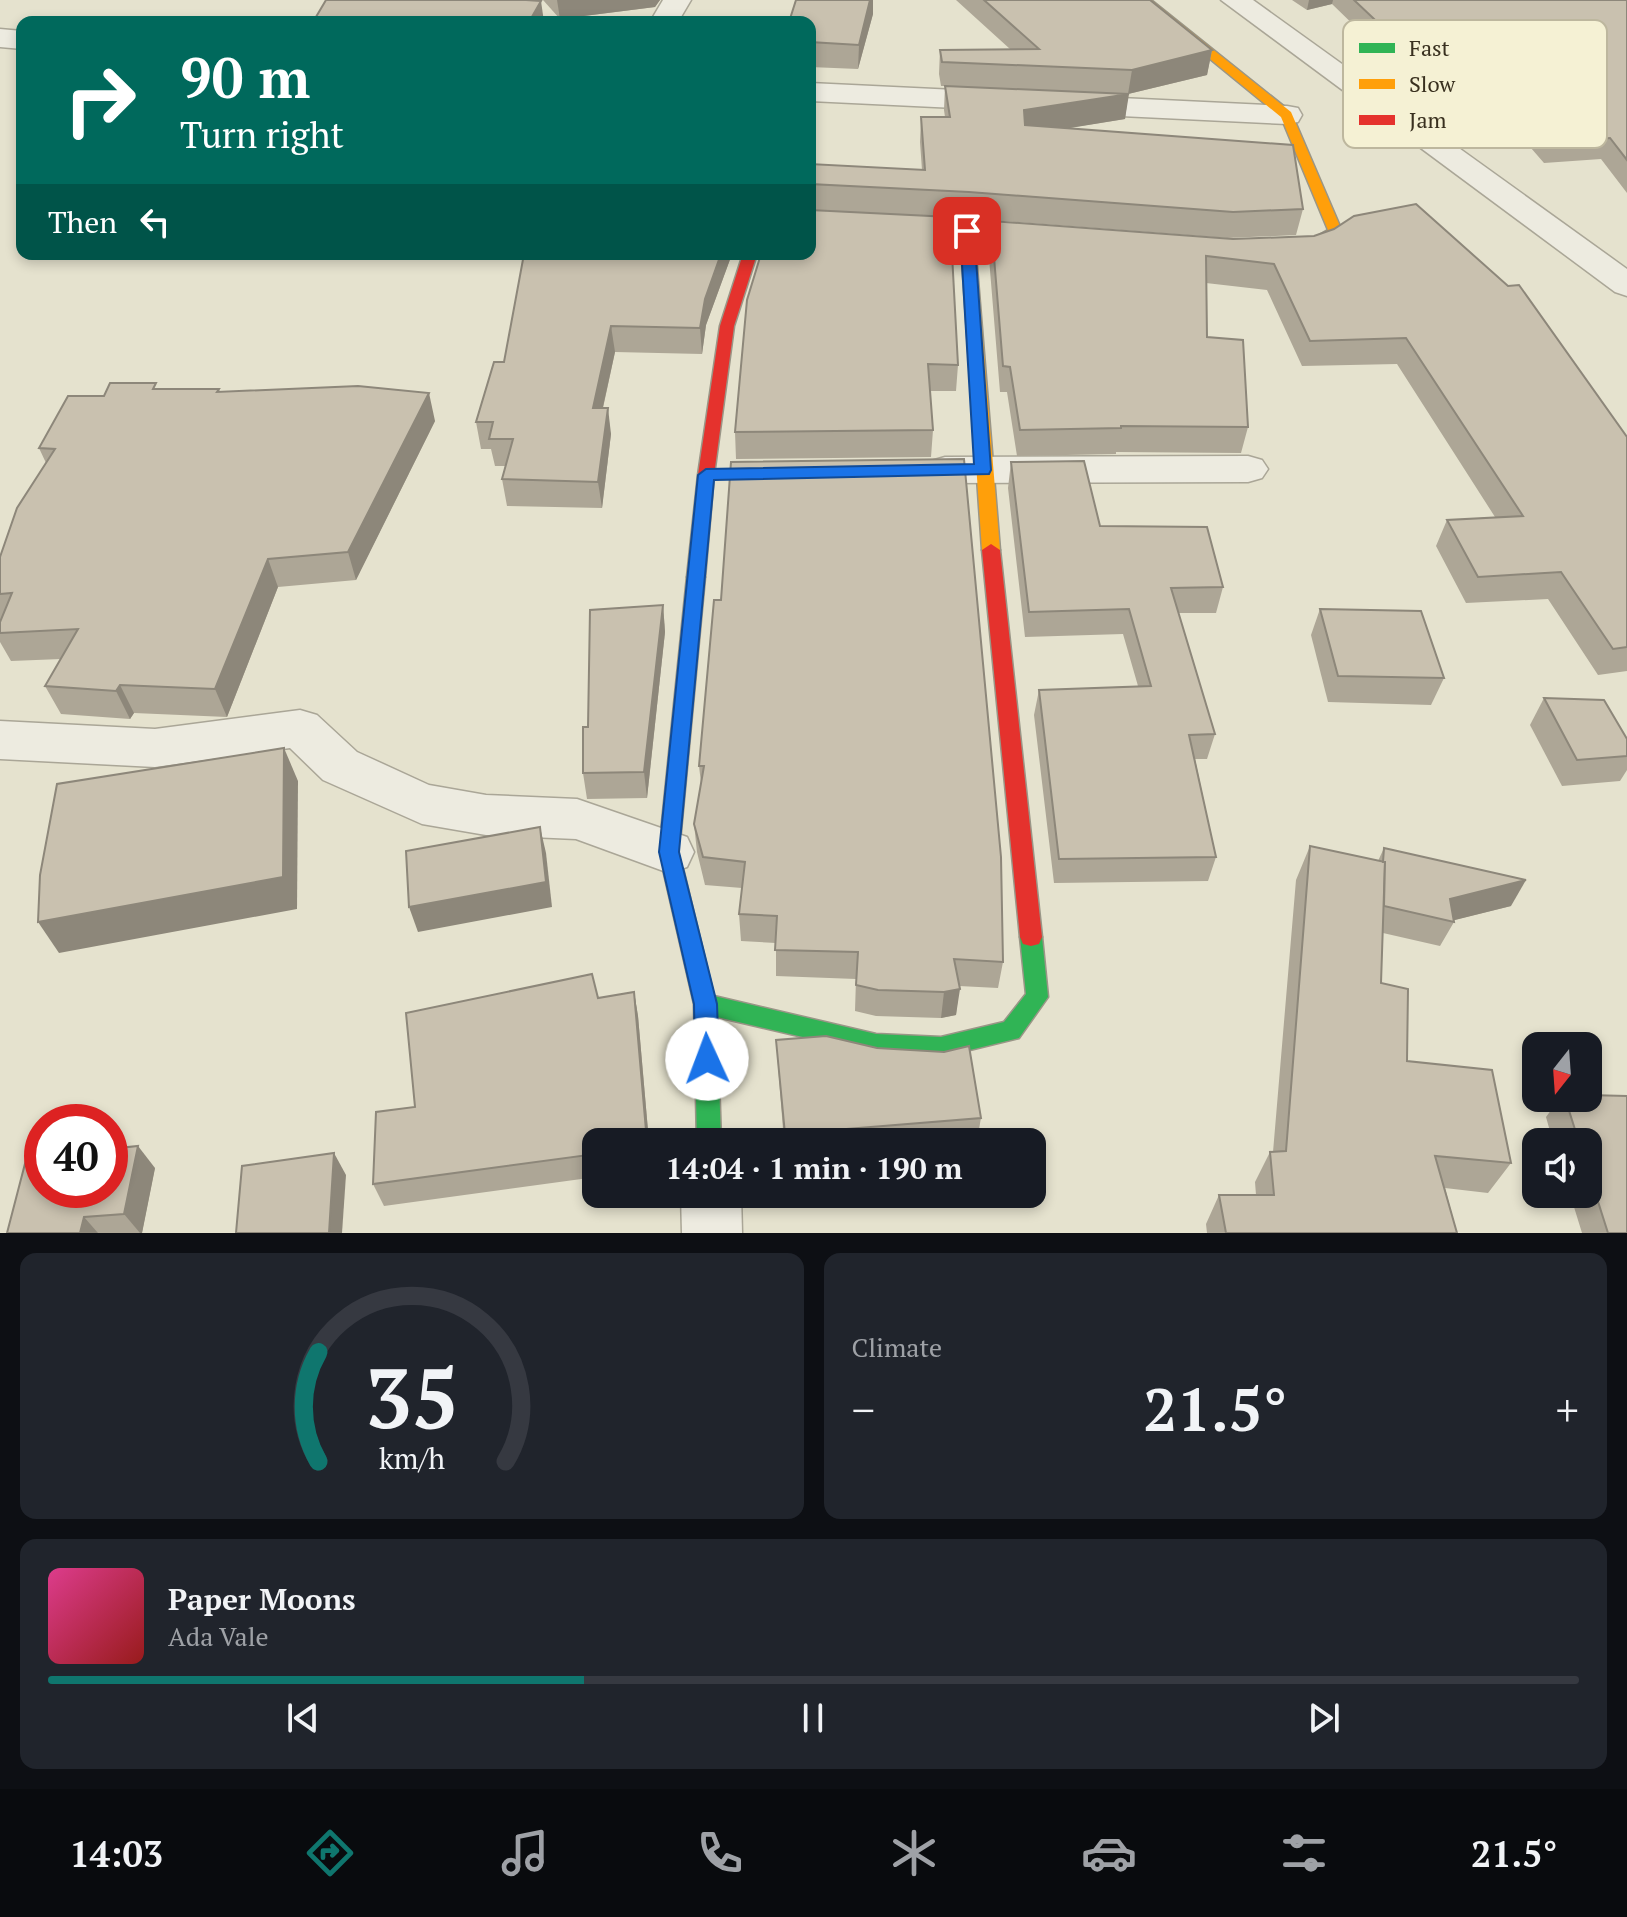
<!DOCTYPE html>
<html lang="en">
<head>
<meta charset="utf-8">
<style>
  body { margin:0; font-family:"PT Serif",serif; background:#20242c; color:#f1f3f6; height:100vh; display:flex; flex-direction:column; font-size:30px; white-space:nowrap }
  * { box-sizing:border-box; margin:0 }
  p { font-size:26px; color:#9ea1a6 }
  .icon { flex:none; width:44px; height:44px; fill:none; stroke:currentColor; stroke-width:2; stroke-linecap:round; stroke-linejoin:round }
  .map { position:relative; height:1233px; overflow:hidden }
  .side { display:flex; flex-direction:column; gap:20px; padding:20px; background:#0d0f14; flex:1 }
  .side>* { flex:none }
  .hud { position:absolute; left:16px; top:16px; width:800px; height:244px; border-radius:16px; box-shadow:0 4px 12px #0003; background:#00695c; color:#fff; overflow:hidden }
  .needle { width:52px; rotate:197deg }
  .fabs { position:absolute; left:1522px; top:1032px; display:grid; gap:16px }
  .fabs a { display:grid; place-items:center; width:80px; height:80px; border-radius:16px; background:#171b24; box-shadow:0 4px 12px #0003; font-size:40px }
  .speed { position:absolute; left:24px; top:1104px; display:flex; gap:16px; font-size:40px; font-weight:700; text-align:center }
  .speed>* { display:grid; place-content:center; width:104px; height:104px; border-radius:50%; background:#171b24; box-shadow:0 4px 12px #0003; line-height:1 }
  .speed .limit { border:12px solid #d22; background:#fff; color:#111 }
  .pin { position:absolute; display:grid; place-items:center; width:68px; height:68px; color:#fff; margin:-34px; border-radius:16px; box-shadow:0 4px 12px #0006 }
  .me { position:absolute; width:88px; margin:-44px; rotate:358deg; stroke-linejoin:round; filter:drop-shadow(0 0 6px #0008) }
  .turn { display:flex; align-items:center; gap:28px; height:168px; padding:0 32px; font-size:36px }
  .turn .icon { width:104px; height:104px; stroke-width:2.5 }
  .turn b { display:block; font-size:56px; line-height:68px }
  .then { display:flex; align-items:center; height:76px; padding:0 32px; background:#0003; gap:16px; font-size:30px }
  .big { font-size:60px; font-weight:800; line-height:1.1 }
  .side .tile { flex:1; display:flex; flex-direction:column; justify-content:center; gap:12px; min-width:0; padding:0 28px; border-radius:16px; background:#20242c }
  .side .dial { align-items:center; gap:0 }
  .dial svg { height:208px; overflow:visible; fill:none; stroke:#363941; stroke-width:7; stroke-linecap:round; text-anchor:middle }
  .dial text { fill:#f1f3f6; stroke:none }
  .song { display:flex; align-items:center; gap:24px }
  .cover { width:96px; height:96px; border-radius:12px; background:linear-gradient(135deg,hsl(330 70% 55%),hsl(0 70% 35%)) }
  .played { height:8px; border-radius:4px; background:linear-gradient(90deg,#0f766e 35%,#363941 35%) }
  .keys { display:flex; justify-content:space-around; direction:ltr }
  .heat { display:flex; justify-content:space-between; align-items:center; font-size:44px; direction:ltr }
  .side .tiles { flex:1; display:grid; gap:20px; grid-template-columns:1fr 1fr }
  .tile:last-child { grid-column:span 2 }
  .trip { position:absolute; left:582px; top:1128px; width:464px; height:80px; border-radius:16px; background:#171b24; box-shadow:0 4px 12px #0003; font-weight:800; line-height:80px; text-align:center }
  .tab-bar { display:flex; height:128px; justify-content:space-around; align-items:center; background:#090b0e; color:#9ea1a6 }
  .tab-bar .icon { width:56px; height:56px }
  .tab-bar .active { color:#0f766e }
  .tab-bar b { font-size:36px; color:#f1f3f6 }
  .map>svg:first-child { display:block }
  .lines { fill:none; stroke-linecap:round; stroke-linejoin:round }
  .street-casing { stroke:#aaa697; stroke-width:3 }
  .fast-casing { stroke:#9a9687; stroke-width:3 }
  .slow-casing { stroke:#9a9687; stroke-width:3 }
  .jam-casing { stroke:#9a9687; stroke-width:3 }
  .street { fill:#edebe0; fill-rule:evenodd }
  .fast { fill:#30b455; fill-rule:evenodd }
  .slow { fill:#ff9f0a; fill-rule:evenodd }
  .jam { fill:#e5322d; fill-rule:evenodd }
  .wall { fill:#ada696 }
  .shaded-wall { fill:#8d877a }
  .building { fill:#c9c1af; stroke:#8d877a; stroke-width:2 }
  .route { fill:#1a73e8; stroke:#114b97; stroke-width:2 }
  .key { fill:#f5f1d4; stroke:#bdb79e; stroke-width:2 }
  .key-label { font-size:22px; fill:#39301f }
</style>
</head>
<body>
<div class="map">
<svg width="1627" height="1233" viewBox="0 0 1627 1233">
  <rect width="100%" height="100%" fill="#e5e2ce"/>
  <g class="lines">
    <defs>
      <g id="street">
        <polygon points="663,0 691,0 678,22 650,22"/>
        <polygon points="1221,0 1253,0 1627,269 1627,296 1615,292"/>
        <polygon points="0,29 22,31 22,49 0,47"/>
        <polygon points="810,83 1287,106 1298,108 1302,115 1298,122 1287,124 810,101"/>
        <polygon points="1248,456 1262,460 1268,469 1262,478 1248,482 945,483 931,479 925,470 931,461 945,457"/>
        <polygon points="300,710 317,715 357,752 429,785 486,795 577,799 687,837 694,852 687,867 669,873 576,839 486,835 422,824 323,780 290,748 155,767 0,759 0,721 155,729"/>
        <polygon points="681,1194 741,1194 742,1233 682,1233"/>
      </g>
      <polygon id="fast" points="696,571 705,577 679,852 714,996 876,1034 941,1037 1004,1022 1026,994 1020,937 1023,930 1031,928 1039,930 1042,937 1048,997 1019,1038 941,1057 876,1054 717,1017 721,1142 697,1142 694,1004 659,852 687,577"/>
      <g id="slow">
        <polygon points="1138,0 1151,0 1291,112 1342,231 1340,234 1312,251 1278,252 1278,246 1304,244 1328,230 1281,117"/>
        <polygon points="967,227 974,231 1000,550 991,556 982,550 960,231"/>
      </g>
      <g id="jam">
        <polygon points="743,254 757,254 734,326 714,475 705,577 696,583 687,577 698,475 720,326"/>
        <polygon points="991,544 1000,550 1042,937 1039,944 1031,946 1023,944 1020,937 982,550"/>
      </g>
    </defs>
    <use href="#street" class="street-casing"/>
    <use href="#fast" class="fast-casing"/>
    <use href="#slow" class="slow-casing"/>
    <use href="#jam" class="jam-casing"/>
    <use href="#street" class="street"/>
    <use href="#fast" class="fast"/>
    <use href="#slow" class="slow"/>
    <use href="#jam" class="jam"/>
  </g>
  <g class="wall">
    <polygon points="543,0 660,0 655,7 560,19"/>
    <polygon points="796,0 873,0 873,14 858,69 810,67 810,22"/>
    <polygon points="956,0 1150,0 1212,50 1207,75 1128,94 1125,119 1068,128 1303,209 1296,235 1227,238 950,217 958,365 956,391 930,391 933,430 931,457 736,459 735,432 810,164 922,170 920,142 921,117 945,117 944,110 945,86 941,86 939,74 940,50 1010,49"/>
    <polygon points="1292,0 1627,0 1627,193 1601,159 1544,163 1497,109 1437,116 1395,75 1397,67 1332,4 1307,10"/>
    <polygon points="991,221 1233,239 1627,437 1627,671 1598,675 1548,599 1466,603 1436,546 1447,520 1495,517 1397,364 1302,366 1267,290 1206,283 1207,337 1248,427 1241,453 1116,452 1116,454 1017,456 1007,392 1000,392 988,246"/>
    <polygon points="103,254 232,254 230,257 104,257"/>
    <polygon points="403,254 732,254 706,325 702,354 615,352 603,408 611,434 602,508 507,506 502,479 506,466 495,466 491,449 481,449 476,422 504,362 523,258 404,259"/>
    <polygon points="159,389 219,389 220,392 435,421 356,580 278,587 227,717 134,713 130,719 61,714 45,686 61,659 11,661 0,642 0,557 46,463 39,448 104,396"/>
    <polygon points="1011,462 1100,526 1223,587 1216,613 1178,613 1215,734 1207,759 1195,759 1216,857 1208,881 1054,883 1034,715 1039,690 1138,686 1123,634 1025,637 1008,488"/>
    <polygon points="714,600 1003,962 998,988 959,986 956,1015 941,1018 876,1016 855,1011 856,979 776,976 776,943 741,941 739,914 742,888 705,885 697,852 694,824 701,783 699,766"/>
    <polygon points="663,605 665,632 647,798 587,799 583,773 588,727"/>
    <polygon points="1320,609 1444,678 1431,705 1328,702 1311,635"/>
    <polygon points="1544,698 1627,739 1627,770 1620,781 1562,786 1530,725"/>
    <polygon points="1310,846 1378,861 1384,848 1511,906 1454,920 1454,922 1440,946 1383,933 1381,983 1407,1061 1511,1163 1488,1193 1445,1188 1457,1233 1207,1233 1206,1224 1219,1195 1256,1195 1255,1182 1270,1152 1273,1152 1296,880"/>
    <polygon points="634,992 638,1016 649,1142 596,1142 596,1177 384,1206 373,1184 415,1107 598,998"/>
    <polygon points="776,1040 981,1118 977,1140 959,1142 784,1142"/>
    <polygon points="1560,1098 1588,1098 1627,1233 1582,1233 1570,1194 1588,1194 1588,1142 1553,1142 1546,1117"/>
    <polygon points="155,1168 142,1233 7,1233"/>
  </g>
  <g class="shaded-wall">
    <polygon points="557,0 660,0 655,7 560,19"/>
    <polygon points="870,0 873,0 873,14 858,69 859,45"/>
    <polygon points="1309,0 1333,0 1332,4 1307,10"/>
    <polygon points="541,1 544,22 529,22"/>
    <polygon points="1212,50 1207,75 1128,94 1132,70"/>
    <polygon points="1504,88 1497,109 1437,116 1443,95"/>
    <polygon points="1129,94 1125,119 1021,136 1024,110"/>
    <polygon points="721,254 732,254 706,325 702,354 700,328 705,299"/>
    <polygon points="611,326 615,352 597,434 593,408"/>
    <polygon points="429,393 435,421 356,580 348,552"/>
    <polygon points="608,408 611,434 602,508 598,482"/>
    <polygon points="268,559 278,587 227,717 215,689"/>
    <polygon points="663,605 665,632 647,798 644,772"/>
    <polygon points="120,685 134,713 130,719 116,691"/>
    <polygon points="284,748 298,781 297,909 59,953 38,922"/>
    <polygon points="540,827 546,853 552,907 418,932 409,907"/>
    <polygon points="1526,880 1511,906 1451,921 1450,899"/>
    <polygon points="960,989 956,1015 941,1018 944,992"/>
    <polygon points="634,992 638,1016 649,1142 647,1142"/>
    <polygon points="138,1146 155,1168 142,1233 140,1233 124,1214"/>
    <polygon points="334,1153 346,1175 342,1233 329,1233"/>
    <polygon points="84,1217 98,1233 80,1233"/>
  </g>
  <g class="building">
    <polygon points="326,0 526,0 541,1 529,22 313,22"/>
    <polygon points="796,0 870,0 859,45 810,42 810,22 789,22"/>
    <polygon points="984,0 1150,0 1212,50 1132,70 942,62 940,50 1039,49"/>
    <polygon points="1354,0 1627,0 1627,160 1610,138 1552,142 1504,88 1443,95 1401,54 1409,52"/>
    <polygon points="945,86 1129,94 1024,110 1025,125 1293,145 1303,209 1233,212 969,192 810,184 810,164 925,170 921,117 950,117"/>
    <polygon points="1416,204 1508,286 1519,285 1627,437 1627,647 1613,649 1561,572 1478,577 1447,520 1523,516 1406,338 1310,341 1274,264 1206,256 1207,337 1243,340 1248,427 1121,426 1121,428 1020,430 1010,367 1003,366 991,221 1233,239 1314,236 1334,229 1354,216"/>
    <polygon points="810,210 950,217 958,365 928,364 933,430 735,432 747,300 761,254 810,254"/>
    <polygon points="524,254 721,254 705,299 700,328 611,326 593,408 608,408 598,482 502,479 513,439 489,439 493,422 476,422 494,362 504,362"/>
    <polygon points="110,383 156,383 153,389 219,389 217,392 358,386 429,393 348,552 268,559 215,689 120,685 116,691 45,686 78,629 0,633 0,622 12,593 0,594 0,557 17,508 55,449 39,448 68,396 104,396"/>
    <polygon points="964,459 1001,857 1003,962 954,959 960,989 944,992 878,990 856,985 858,952 775,950 777,916 739,914 745,862 703,857 694,824 704,766 699,766 714,600 721,600 731,462"/>
    <polygon points="1084,461 1100,526 1207,527 1223,587 1171,588 1215,734 1189,735 1216,857 1059,859 1039,690 1151,686 1129,609 1029,612 1011,462"/>
    <polygon points="663,605 644,772 583,773 583,727 588,727 590,610"/>
    <polygon points="1320,609 1421,611 1444,678 1338,676"/>
    <polygon points="1544,698 1604,700 1627,739 1627,756 1577,760"/>
    <polygon points="284,748 283,877 38,922 40,875 57,784"/>
    <polygon points="540,827 546,882 409,907 406,851"/>
    <polygon points="1310,846 1385,862 1381,983 1408,989 1407,1061 1492,1070 1511,1163 1435,1156 1457,1233 1226,1233 1219,1195 1274,1195 1270,1152 1286,1151"/>
    <polygon points="1384,848 1526,880 1450,899 1454,922 1384,906 1385,862 1383,862"/>
    <polygon points="592,974 598,998 634,992 647,1142 596,1142 596,1154 373,1184 376,1112 415,1107 406,1013"/>
    <polygon points="826,1036 877,1048 944,1052 969,1046 981,1118 785,1134 776,1040"/>
    <polygon points="1588,1095 1627,1096 1627,1233 1608,1233 1588,1170 1588,1142 1579,1142 1565,1098 1588,1098"/>
    <polygon points="138,1146 124,1214 84,1217 80,1233 7,1233 27,1156 42,1154 42,1190 110,1190 110,1149"/>
    <polygon points="334,1153 329,1233 236,1233 242,1166"/>
  </g>
  <polygon class="route" points="967,226 974,231 991,470 989,474 714,480 679,852 717,1004 719,1059 715,1067 707,1070 699,1067 695,1059 694,1004 659,852 698,475 706,469 974,464 960,231"/>
  <rect x="1343" y="20" width="264" height="128" rx="12" class="key"/>
  <rect x="1359" y="43" width="36" height="10" fill="#30b455"/>
  <rect x="1359" y="79" width="36" height="10" fill="#ff9f0a"/>
  <rect x="1359" y="115" width="36" height="10" fill="#e5322d"/>
  <g class="key-label">
    <text x="1409" y="56">Fast</text>
    <text x="1409" y="92">Slow</text>
    <text x="1409" y="128">Jam</text>
  </g>
</svg>
<div class="fabs">
<a><svg class="needle" viewBox="-14 -14 28 28"><path d="M0-13l5 13h-10z" fill="#e53935"/><path d="M0 13l5-13h-10z" fill="#9ea1a6"/></svg></a>
<a><svg class="icon" aria-label="sound" viewBox="0 0 24 24"><path d="M4 9h4l5-4v14l-5-4H4zM17 9q2 3 0 6"/></svg></a>
</div>
<div class="speed"><div class="limit">40</div></div>
<div class="pin" style="left:967px;top:231px;background:#d93025"><svg class="icon" aria-label="arrive" viewBox="0 0 24 24"><path d="M6 21V4h12l-3 4 3 4H6"/></svg></div>
<svg class="me" style="left:707px;top:1059px" viewBox="-20 -20 40 40"><circle r="19" fill="#fff"/><path d="M0-13L10 11 0 6-10 11z" fill="#1a73e8"/></svg>
<div class="trip">14:04 · 1 min · 190 m</div>
<div class="hud">
<div class="turn"><svg class="icon" aria-label="right" viewBox="0 0 24 24"><path d="M7 20v-9h11M14 6l5 5-5 5"/></svg><div><b>90 m</b>Turn right</div></div>
<div class="then">Then<svg class="icon" aria-label="left" viewBox="0 0 24 24"><path d="M17 20v-9H6M10 6l-5 5 5 5"/></svg></div>
</div>
</div>
<section class="side">
<div class="tiles">
<div class="tile dial"><svg viewBox="0 0 100 80">
<path d="M14 69A42 42 0 1 1 86 69"/>
<path d="M14 69A42 42 0 0 1 14 27" stroke="#0f766e"/>
<text x="50" y="56" font-size="32" font-weight="700">35</text>
<text x="50" y="72" font-size="11">km/h</text>
</svg></div>
<div class="tile"><p>Climate</p>
<div class="heat"><a>−</a><b class="big">21.5°</b><a>+</a></div>
</div>
<div class="tile">
<div class="song"><i class="cover"></i><div><b>Paper Moons</b><p>Ada Vale</p></div></div>
<div class="played"></div>
<div class="keys"><svg class="icon" aria-label="previous" viewBox="0 0 24 24"><path d="M18 5L8 12l10 7zM5 5v14"/></svg><svg class="icon" aria-label="pause" viewBox="0 0 24 24"><path d="M8 5v14M16 5v14"/></svg><svg class="icon" aria-label="next" viewBox="0 0 24 24"><path d="M6 5l10 7-10 7zM19 5v14"/></svg></div>
</div>
</div>
</section>
<nav class="tab-bar">
<b>14:03</b>
<svg class="icon active" aria-label="directions" viewBox="0 0 24 24"><path d="M12 3l9 9-9 9-9-9zM9 14v-3h6M13 9l2 2-2 2"/></svg>
<svg class="icon" aria-label="music" viewBox="0 0 24 24"><path d="M9 18V5l10-2v13"/><circle cx="6" cy="18" r="3"/><circle cx="16" cy="16" r="3"/></svg>
<svg class="icon" aria-label="phone" viewBox="0 0 24 24"><path d="M5 4h4l2 5-3 2q2 4 5 5l2-3 5 2v4C11 20 4 13 5 4z"/></svg>
<svg class="icon" aria-label="climate" viewBox="0 0 24 24"><path d="M12 3v18M4 7l16 10M4 17L20 7"/></svg>
<svg class="icon" aria-label="car" viewBox="0 0 24 24"><path d="M5 17H2v-5l4-1 3-4h7l3 4 3 1v5h-3M9 17h6M6 11h13"/><circle cx="7" cy="17" r="2"/><circle cx="17" cy="17" r="2"/></svg>
<svg class="icon" aria-label="filters" viewBox="0 0 24 24"><path d="M4 7h16M4 17h16"/><circle cx="9" cy="7" r="2"/><circle cx="15" cy="17" r="2"/></svg>
<b>21.5°</b>
</nav>
</body>
</html>
